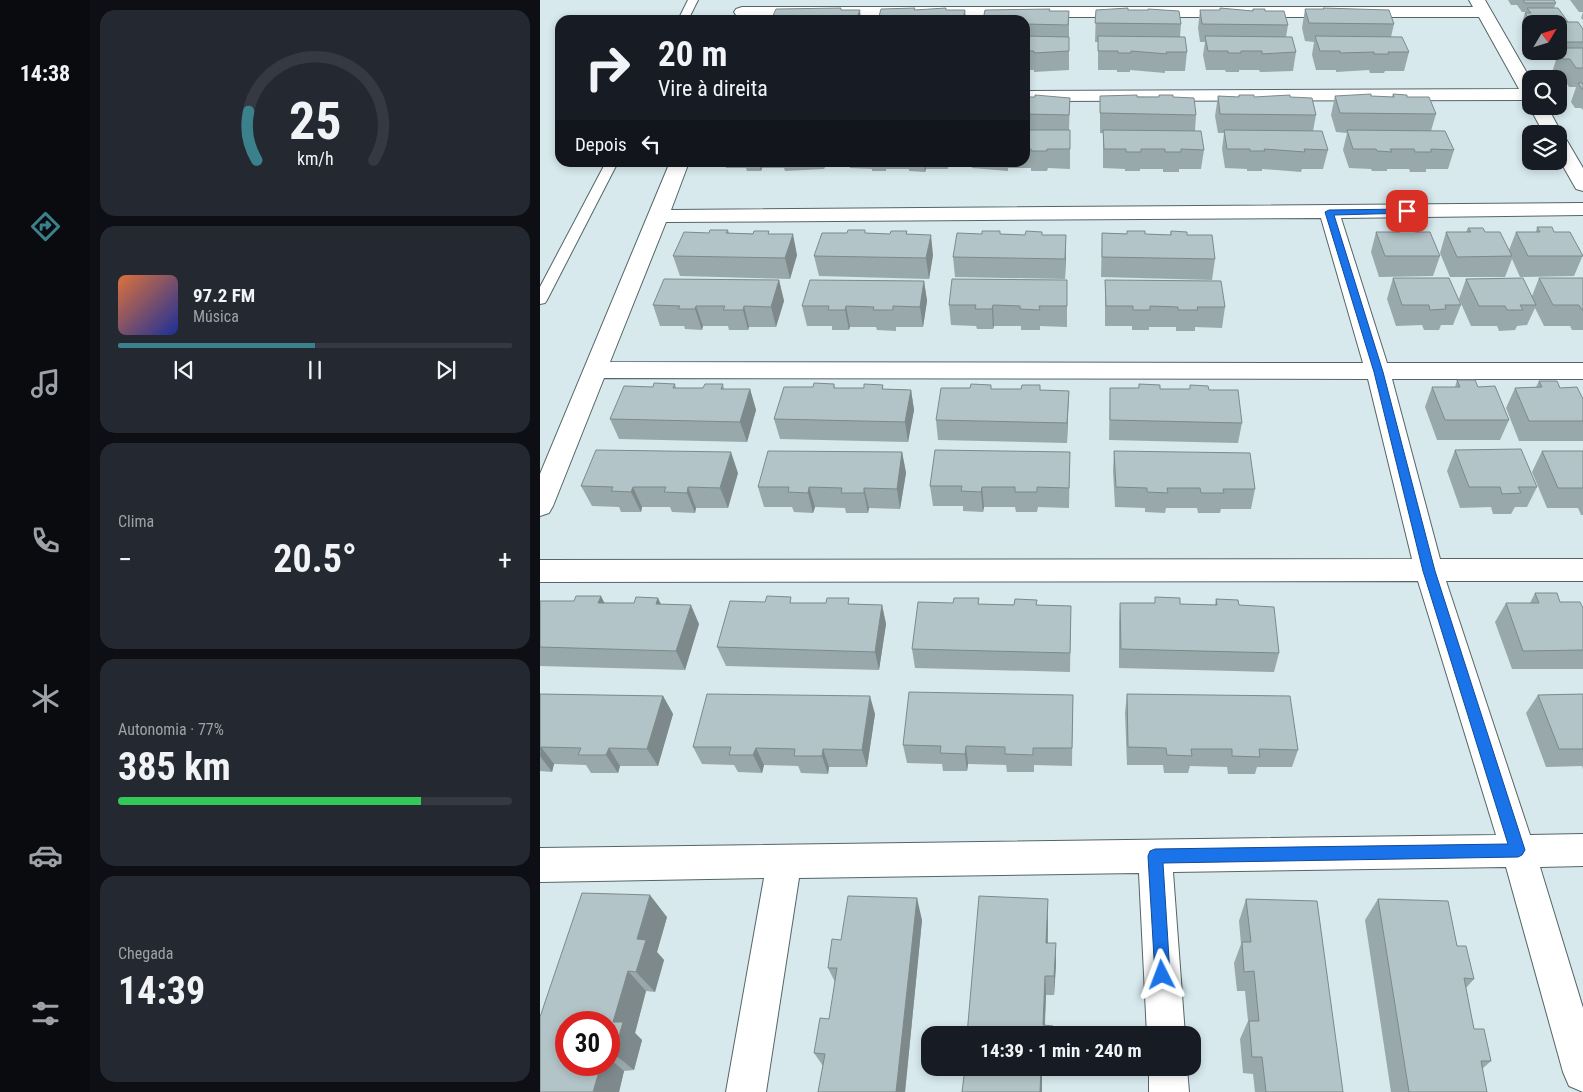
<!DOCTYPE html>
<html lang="pt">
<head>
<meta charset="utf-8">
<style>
  body { margin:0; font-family:"Roboto Condensed",sans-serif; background:#242831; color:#f1f3f6; height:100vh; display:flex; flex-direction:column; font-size:19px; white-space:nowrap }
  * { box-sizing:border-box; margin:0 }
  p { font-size:16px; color:#9ea1a6 }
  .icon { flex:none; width:28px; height:28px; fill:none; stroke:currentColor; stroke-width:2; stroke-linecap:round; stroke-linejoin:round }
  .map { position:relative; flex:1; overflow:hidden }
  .drawer { display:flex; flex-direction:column; gap:10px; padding:10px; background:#0d0f14; width:450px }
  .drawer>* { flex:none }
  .top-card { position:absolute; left:15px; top:15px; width:475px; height:152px; border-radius:15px; box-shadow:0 2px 8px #0003; background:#171b24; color:#f1f3f6; overflow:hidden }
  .needle { width:32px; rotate:52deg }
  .buttons { position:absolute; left:982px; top:15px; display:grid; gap:10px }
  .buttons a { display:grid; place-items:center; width:45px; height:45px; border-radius:10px; background:#171b24; box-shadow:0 2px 8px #0003; font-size:25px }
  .speed { position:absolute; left:15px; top:1011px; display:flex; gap:10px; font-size:25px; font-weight:700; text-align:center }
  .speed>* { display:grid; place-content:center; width:65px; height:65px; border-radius:50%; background:#171b24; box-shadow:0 2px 8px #0003; line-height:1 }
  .speed .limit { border:8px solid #d22; background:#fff; color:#111 }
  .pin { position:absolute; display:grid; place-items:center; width:42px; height:42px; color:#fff; margin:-21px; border-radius:10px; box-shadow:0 2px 8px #0006 }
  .me { position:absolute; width:55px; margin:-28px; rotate:357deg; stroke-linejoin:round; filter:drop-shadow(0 0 4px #0008) }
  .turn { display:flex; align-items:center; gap:18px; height:105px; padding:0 20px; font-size:22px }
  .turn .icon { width:65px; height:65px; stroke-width:2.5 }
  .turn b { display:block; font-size:35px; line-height:42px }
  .then { display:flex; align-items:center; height:48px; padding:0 20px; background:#0003; gap:10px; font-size:19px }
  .big { font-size:38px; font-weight:700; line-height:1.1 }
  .drawer .card { flex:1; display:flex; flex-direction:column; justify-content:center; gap:8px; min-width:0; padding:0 18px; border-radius:15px; background:#242831 }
  .drawer .dial { align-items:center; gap:0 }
  .dial svg { height:130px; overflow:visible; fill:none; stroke:#363941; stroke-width:7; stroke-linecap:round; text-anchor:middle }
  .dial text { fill:#f1f3f6; stroke:none }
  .song { display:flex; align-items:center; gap:15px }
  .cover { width:60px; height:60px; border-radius:8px; background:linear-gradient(135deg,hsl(20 70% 55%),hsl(230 70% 35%)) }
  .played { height:5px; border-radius:2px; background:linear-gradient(90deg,#3b818c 50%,#363941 50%) }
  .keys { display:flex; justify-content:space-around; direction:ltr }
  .heat { display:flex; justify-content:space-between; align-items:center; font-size:28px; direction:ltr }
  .charge { height:8px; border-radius:4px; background:linear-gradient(90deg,#34c759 77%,#363941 0) }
  .trip { position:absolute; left:381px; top:1026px; width:280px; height:50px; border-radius:15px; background:#171b24; box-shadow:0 2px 8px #0003; font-weight:700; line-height:50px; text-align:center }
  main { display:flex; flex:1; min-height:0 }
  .dock { display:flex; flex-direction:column; width:90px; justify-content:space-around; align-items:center; background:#090b0e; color:#9ea1a6 }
  .dock .icon { width:35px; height:35px }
  .dock .selected { color:#3b818c }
  .dock b { font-size:22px; color:#f1f3f6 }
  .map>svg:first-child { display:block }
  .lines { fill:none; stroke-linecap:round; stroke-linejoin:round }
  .lane-casing { stroke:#556567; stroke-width:2 }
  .street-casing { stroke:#556567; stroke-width:2 }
  .lane { fill:#fff; fill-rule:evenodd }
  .street { fill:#fff; fill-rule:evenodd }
  .wall { fill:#99a9ab; fill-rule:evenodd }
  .shaded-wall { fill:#7d898b }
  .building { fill:#b2c4c7; stroke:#7d898b }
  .route { fill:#1a73e8; stroke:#114b97 }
</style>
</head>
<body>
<main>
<nav class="dock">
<b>14:38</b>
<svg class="icon selected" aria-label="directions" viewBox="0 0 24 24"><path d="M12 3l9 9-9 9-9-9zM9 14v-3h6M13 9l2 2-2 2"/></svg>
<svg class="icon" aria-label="music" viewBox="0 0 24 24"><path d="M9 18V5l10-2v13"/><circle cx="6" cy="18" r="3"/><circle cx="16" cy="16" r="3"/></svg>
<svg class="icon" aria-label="phone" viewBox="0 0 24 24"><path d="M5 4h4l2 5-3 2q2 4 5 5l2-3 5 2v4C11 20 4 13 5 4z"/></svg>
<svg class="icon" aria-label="climate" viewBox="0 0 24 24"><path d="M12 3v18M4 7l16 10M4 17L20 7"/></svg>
<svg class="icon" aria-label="car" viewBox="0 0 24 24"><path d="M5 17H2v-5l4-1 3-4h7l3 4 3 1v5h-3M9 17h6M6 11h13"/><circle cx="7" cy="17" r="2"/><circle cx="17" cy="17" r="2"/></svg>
<svg class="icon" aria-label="filters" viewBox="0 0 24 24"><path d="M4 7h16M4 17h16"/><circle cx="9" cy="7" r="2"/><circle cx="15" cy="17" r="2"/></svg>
</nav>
<section class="drawer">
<div class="card dial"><svg viewBox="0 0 100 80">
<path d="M14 69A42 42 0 1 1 86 69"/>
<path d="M14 69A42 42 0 0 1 9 39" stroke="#3b818c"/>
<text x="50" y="56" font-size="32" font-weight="700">25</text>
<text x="50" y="72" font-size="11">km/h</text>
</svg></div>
<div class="card">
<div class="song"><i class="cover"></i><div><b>97.2 FM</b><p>Música</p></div></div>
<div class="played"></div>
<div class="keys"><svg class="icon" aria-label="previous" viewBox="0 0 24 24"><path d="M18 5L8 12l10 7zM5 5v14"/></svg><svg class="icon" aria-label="pause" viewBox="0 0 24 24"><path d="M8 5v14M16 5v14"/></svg><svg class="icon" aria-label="next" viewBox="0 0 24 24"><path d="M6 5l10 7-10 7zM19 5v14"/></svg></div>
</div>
<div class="card"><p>Clima</p>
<div class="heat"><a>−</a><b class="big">20.5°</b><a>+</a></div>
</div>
<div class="card"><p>Autonomia · 77%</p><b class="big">385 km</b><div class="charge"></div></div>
<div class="card"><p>Chegada</p><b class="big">14:39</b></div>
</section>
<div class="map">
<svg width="1043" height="1092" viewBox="0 0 1043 1092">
  <rect width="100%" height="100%" fill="#d7e9ed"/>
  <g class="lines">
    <defs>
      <g id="lane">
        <polygon points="148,0 158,0 148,20 138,20"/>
        <polygon points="66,162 78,162 7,300 5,303 0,304 0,287"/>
      </g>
      <g id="street">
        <polygon points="929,0 945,0 991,80 991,100 485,101 485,91 979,89 939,17 202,17 196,15 194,12 196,9 202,7 933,7"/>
        <polygon points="991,103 991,106 1007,106 1022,134 1020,138 1026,139 1043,168 1043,191 1036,189 1019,159 1019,134 1004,134 989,106"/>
        <path d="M130 162H149L131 210 1043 203V215L801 218 847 363H1043V379H852L900 559H1043V581H906L990 835 1043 834V866L1000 867 1043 1008V1092L1029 1086 1023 1072 966 867 633 872 645 1035H607L599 873 259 878 226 1092H186L224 878 0 882V848L956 835 878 581 0 582V560L872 559 828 379 64 378 13 506 9 513 0 516V474ZM781 218 823 363 70 362 126 222Z"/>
        <polygon points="609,1068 647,1068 649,1092 609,1092"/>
      </g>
    </defs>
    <use href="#lane" class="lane-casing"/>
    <use href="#street" class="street-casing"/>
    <use href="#lane" class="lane"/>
    <use href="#street" class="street"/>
  </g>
  <g class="wall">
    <polygon points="968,0 1014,0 1016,3 1014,8 1028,22 1043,29 1043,110 1041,108 1035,108 1031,102 1036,87 1029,87 1023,78 1016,78 1012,72 1016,60 1012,60 1007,52 1000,51 1019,51 1019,24 991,24 991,28 985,28 982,23 985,13 986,12 982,12 977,5 971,5"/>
    <polygon points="1030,0 1043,0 1043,20 1041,18 1043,12 1039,12"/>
    <polygon points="783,8 854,24 851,37 869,52 864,71 845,71 844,73 830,73 829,70 796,72 796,70 776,70 772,55 774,42 765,41 762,28 765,9 783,9"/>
    <polygon points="713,9 725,11 748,25 746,37 756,52 753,71 720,72 719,70 699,70 699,72 686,72 685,70 666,70 663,55 665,42 660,42 658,28 660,10 712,11"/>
    <polygon points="556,10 588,10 641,24 640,37 647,52 645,71 625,71 625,73 590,70 590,72 577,72 577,70 558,70 558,42 555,42"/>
    <polygon points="510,11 529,11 529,70 494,72 494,70 485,70 485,20"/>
    <polygon points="853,94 867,97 896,114 891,131 914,150 908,169 886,169 886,172 870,172 869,169 847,169 847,171 832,171 831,169 809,168 803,150 807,133 796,132 791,115 795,96 852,97"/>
    <polygon points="699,95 714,97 750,97 776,115 773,131 788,150 783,169 762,169 761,172 722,169 722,171 707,171 707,169 685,168 682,149 684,133 678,133 675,116 678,96 698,97"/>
    <polygon points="560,96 633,97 656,115 655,131 664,150 661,169 639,169 639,172 623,172 623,169 600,169 600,171 585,171 585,169 563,168 563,133 560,133"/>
    <polygon points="485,97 530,98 529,130 530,130 530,169 508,168 507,171 491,171 491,168 468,168 468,171 432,168 431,162 485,162"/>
    <polygon points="184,162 286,162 284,169 245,171 244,168 222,168 221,171 207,171 206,168 186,168"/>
    <polygon points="309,162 409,162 408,169 386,169 385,172 369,171 369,169 346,169 346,171 332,171 332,169 310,168"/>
    <polygon points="858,227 900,256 893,276 839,277 831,252 836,232 857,232"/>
    <polygon points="997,227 1014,232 1043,255 1034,276 980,277 972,259 965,277 910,277 900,253 906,232 926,232 928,228 945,232 969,250 976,232 996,232"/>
    <polygon points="188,230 189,233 230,234 257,255 250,279 140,276 133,256 169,233"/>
    <polygon points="325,230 325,233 350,234 367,231 367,234 393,255 389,279 279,276 274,256 307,233"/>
    <polygon points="460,231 460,234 485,235 502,232 502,235 526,235 525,279 415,277 413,257 442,234"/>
    <polygon points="631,231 647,235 675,259 672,280 561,277 562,233 630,235"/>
    <polygon points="853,278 921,305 913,325 901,325 899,330 884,330 882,325 856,326 847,299"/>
    <polygon points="999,278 1043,278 1043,330 1032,330 1030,326 1004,326 995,308 987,325 977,326 975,330 959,331 957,326 931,326 919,299 926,279 992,296"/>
    <polygon points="239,280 244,301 236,327 209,327 208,330 189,330 188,326 163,326 162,330 145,329 144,326 120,326 113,305"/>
    <polygon points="527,280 527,327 500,326 500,330 481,330 481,326 454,326 453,329 437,329 436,326 411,325 409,305"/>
    <polygon points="565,280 685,307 682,328 655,327 655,331 636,331 636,327 609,327 609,330 592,330 592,326 565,326"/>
    <polygon points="384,281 387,301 383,327 356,327 356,331 337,330 336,327 310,327 309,330 292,330 292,326 267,326 262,306"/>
    <polygon points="917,380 938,387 969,420 960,440 897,440 885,407 892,387 915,387"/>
    <polygon points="999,381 1020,388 1043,399 1043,441 979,441 966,408 975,388 996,387"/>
    <polygon points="135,384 136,388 163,388 183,384 184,389 210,389 216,410 207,442 79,439 70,419 113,387"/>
    <polygon points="294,384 295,388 324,388 343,385 343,389 371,390 374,410 368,442 240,439 234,419 273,387"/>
    <polygon points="599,384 620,389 650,389 650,385 669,390 702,423 698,443 569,440 570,388 599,388"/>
    <polygon points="451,389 529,391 527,443 398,440 396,420"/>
    <polygon points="915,450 997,487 987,507 975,507 971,514 953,514 951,507 920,508 907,471"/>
    <polygon points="574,451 715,489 711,509 681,509 680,513 658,513 657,508 626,508 625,513 605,512 605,508 575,507 573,471"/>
    <polygon points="1002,451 1043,451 1043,515 1041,515 1038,508 1007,508 992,472"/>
    <polygon points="362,452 366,473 360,509 329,508 328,513 306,513 305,508 275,507 273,513 254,512 252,507 224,507 218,487"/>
    <polygon points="530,452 529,508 498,507 497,512 476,512 475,507 444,507 443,512 423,511 423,506 393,506 390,486"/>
    <polygon points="198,473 188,508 156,508 155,513 132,512 130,507 102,507 101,512 81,512 79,507 52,506 41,486"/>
    <polygon points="995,593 1020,602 1043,608 1043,669 972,669 955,622 966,603 990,603"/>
    <polygon points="615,597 640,604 675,605 676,599 699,605 739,653 734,672 579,668 579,622 580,603 615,603"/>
    <polygon points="0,601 121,604 159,624 145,670 0,666"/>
    <polygon points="253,603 342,605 346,624 339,670 186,666 177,647"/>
    <polygon points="440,604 531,606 530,672 375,668 372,649"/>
    <polygon points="0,694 123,696 133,714 118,766 80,766 78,773 51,773 46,765 14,764 12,772 0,771"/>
    <polygon points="587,694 758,750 752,767 717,767 715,774 688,774 687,767 650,766 648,773 624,773 623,765 587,765 585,713"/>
    <polygon points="1043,694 1043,769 1042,766 1006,767 986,713 998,695"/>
    <polygon points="533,695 532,766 494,765 494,772 467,772 466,765 428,764 427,771 403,771 402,764 367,763 363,745"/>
    <polygon points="335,714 327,767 289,767 288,774 261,773 258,766 224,765 222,773 198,772 194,765 162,764 153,747"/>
    <polygon points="706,899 803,1092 715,1092 713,1074 703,1073 700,1039 708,1021 705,991 697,991 694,963 701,944 699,921"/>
    <polygon points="838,899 917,946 934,979 926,988 934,1029 951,1061 942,1069 947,1092 851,1092 825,920"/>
    <path d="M127 917 117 952 124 960 115 992 106 991 95 1033 102 1040 94 1070 84 1071 79 1092H0ZM69 1022V1065H26Z"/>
    <polygon points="382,920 365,1092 278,1092 283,1066 274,1053 289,1019 295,982 288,968 301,940"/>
    <polygon points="508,921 508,943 516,964 514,995 506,995 505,1026 427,1035"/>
    <polygon points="425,1068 512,1068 512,1074 502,1074 502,1092 422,1092"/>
  </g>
  <g class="shaded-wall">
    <polygon points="320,10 321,20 316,20"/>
    <polygon points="425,10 426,20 423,20"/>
    <polygon points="219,162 221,162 222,168 221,171"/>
    <polygon points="283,162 286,162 284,169"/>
    <polygon points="384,162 385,162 386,169 385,172"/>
    <polygon points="253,234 257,255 250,279 245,258"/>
    <polygon points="391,235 393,255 389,279 386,258"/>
    <polygon points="526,235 526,256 525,279 525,259"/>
    <polygon points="239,280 244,301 236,327 231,307"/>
    <polygon points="384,281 387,301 383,327 380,307"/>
    <polygon points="453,305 454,326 453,329 452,309"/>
    <polygon points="156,306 163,326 162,330 155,309"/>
    <polygon points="204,306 209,327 208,330 203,310"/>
    <polygon points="306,306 310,327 309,330 305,310"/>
    <polygon points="210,389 216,410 207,442 200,422"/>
    <polygon points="371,390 374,410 368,442 365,422"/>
    <polygon points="529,391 528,411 527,443 527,423"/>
    <polygon points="191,452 198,473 188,508 180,488"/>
    <polygon points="362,452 366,473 360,509 357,489"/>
    <polygon points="93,487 102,507 101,512 91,492"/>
    <polygon points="148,487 156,508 155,513 147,493"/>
    <polygon points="269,487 275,507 273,513 268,493"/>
    <polygon points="442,487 444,507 443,512 441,492"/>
    <polygon points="324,488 329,508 328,513 324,493"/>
    <polygon points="61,596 71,616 58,603"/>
    <polygon points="118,598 127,617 116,604"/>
    <polygon points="151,605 159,624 145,670 136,651"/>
    <polygon points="342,605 346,624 339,670 335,652"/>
    <polygon points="123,696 133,714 118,766 107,749"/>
    <polygon points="330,696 335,714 327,767 322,750"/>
    <polygon points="426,746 428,764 427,771 425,754"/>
    <polygon points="1,747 14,764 12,772 0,756"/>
    <polygon points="69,748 80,766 78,773 66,755"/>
    <polygon points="216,748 224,765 222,773 213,755"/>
    <polygon points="283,749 289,767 288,774 282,756"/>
    <polygon points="110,895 127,917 117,952 124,960 115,992 96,972 97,939"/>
    <polygon points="377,898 382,920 365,1092 356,1092"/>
    <polygon points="508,899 508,921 507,963 506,943"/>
    <polygon points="516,943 516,964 514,995 514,976"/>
    <polygon points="88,971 106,991 95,1033 102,1040 94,1070 74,1054 73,1022"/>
    <polygon points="505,976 506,995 504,1035 503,1025"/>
    <polygon points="69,1058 84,1071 79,1092 53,1092 61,1065 69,1065"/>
    <polygon points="501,1068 502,1068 502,1092 500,1092"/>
  </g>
  <g class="building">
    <polygon points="983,0 1014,0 1016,3 985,3"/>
    <polygon points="301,8 301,10 320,10 316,20 231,20 236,9"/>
    <polygon points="375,8 374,10 406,8 406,10 425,10 423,20 338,20 341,9"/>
    <polygon points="588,8 588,10 608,10 608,9 639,11 641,24 555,23 556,10"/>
    <polygon points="680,8 713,11 713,9 725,9 725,11 744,11 748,25 662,24 660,10 680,10"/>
    <polygon points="783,8 849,10 854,24 769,23 765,9 784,9"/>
    <polygon points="987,8 1018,8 1028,22 1006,22 1005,24 998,24 994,18 988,18 985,13 991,13"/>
    <polygon points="510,9 509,11 529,11 528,25 485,24 485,20 443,20 445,10"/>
    <polygon points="1006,22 1038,22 1043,29 1043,42 1019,42 1019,24 1007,24"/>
    <polygon points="485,36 529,37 529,51 494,53 494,51 485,51"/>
    <polygon points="558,36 645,37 647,52 626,52 627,54 591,51 591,53 578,53 578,51 558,51"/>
    <polygon points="665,36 752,37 756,52 722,54 722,51 701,51 701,53 688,53 688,51 668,51"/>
    <polygon points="775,36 862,37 869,52 848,52 849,54 834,54 834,52 800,53 800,51 780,51"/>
    <polygon points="1022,48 1043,48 1043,68 1036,68 1030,59 1023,59 1019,53 1025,53"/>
    <polygon points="1038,83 1043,83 1043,89 1042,89"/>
    <polygon points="831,94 831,96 854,97 853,94 867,95 867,97 889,97 896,114 800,113 795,96"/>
    <polygon points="495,95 530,98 529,115 485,114 485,97 495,97"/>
    <polygon points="597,95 597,97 619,97 619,95 633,95 633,97 654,98 656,115 560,113 560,96"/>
    <polygon points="699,95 714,95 714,97 750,95 750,97 772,98 776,115 680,114 678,96 699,97"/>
    <polygon points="485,130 530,130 530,149 507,149 507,151 491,151 491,149 485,149"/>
    <polygon points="563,130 661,131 664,150 641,149 641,152 625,152 625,149 601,149 601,152 586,152 586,149 564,149"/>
    <polygon points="684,130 782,131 788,150 764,149 765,152 724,149 725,151 710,151 710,149 687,149"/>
    <polygon points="807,130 905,131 914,150 891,149 891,152 875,152 874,149 850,149 852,152 837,151 836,149 813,149"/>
    <polygon points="858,227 873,227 875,232 890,232 900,256 845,256 836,232 860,232"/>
    <polygon points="997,227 1012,227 1014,232 1030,232 1043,256 988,256 976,232 1000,232"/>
    <polygon points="928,228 943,228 945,232 960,232 972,256 917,257 906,232 931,232"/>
    <polygon points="170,230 188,230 186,233 213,234 214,231 229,231 228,234 253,234 245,258 133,256 144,232 169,233"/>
    <polygon points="308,230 325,230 325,233 350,234 351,231 367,231 366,234 391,235 386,258 274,256 282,233 307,233"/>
    <polygon points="442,231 460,231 460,234 485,235 486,231 502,232 502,235 526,235 525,259 413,257 417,233 442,234"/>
    <polygon points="587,231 605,231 605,234 631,235 631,231 647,232 647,235 672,235 675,259 562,257 562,233 587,234"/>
    <polygon points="853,278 909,278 921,305 905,305 906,309 890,310 889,305 862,305"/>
    <polygon points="983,278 996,305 980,305 983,310 967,310 965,306 939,306 926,279"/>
    <polygon points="999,278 1043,278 1043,310 1042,310 1039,305 1013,305"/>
    <polygon points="124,279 239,280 231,307 204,306 203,310 183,310 185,306 156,306 155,309 138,309 140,306 113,305"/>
    <polygon points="412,279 527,280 527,306 499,306 500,310 480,309 480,306 453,305 452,309 435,309 436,305 409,305"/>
    <polygon points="270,280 384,281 380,307 353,306 353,310 333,310 334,307 306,306 305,310 288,310 289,306 262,306"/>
    <polygon points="565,280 681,281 685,307 657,307 658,310 638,310 638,307 610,306 610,310 593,310 593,306 566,306"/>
    <polygon points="917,380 935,380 938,387 955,386 969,420 905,420 892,387 920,387"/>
    <polygon points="999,381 1017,381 1020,388 1037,387 1043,399 1043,421 989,421 975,388 1002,387"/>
    <polygon points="114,383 135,384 133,388 163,388 165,384 183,384 181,389 210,389 200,422 70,419 84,386 113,387"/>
    <polygon points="274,383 294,384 294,388 324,388 324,384 343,385 342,389 371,390 365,422 234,419 244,387 273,387"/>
    <polygon points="431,384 451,385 451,389 481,389 482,385 500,385 500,390 529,391 527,423 396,420 401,388 430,388"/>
    <polygon points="599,384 620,385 620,389 650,389 650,385 668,386 669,390 698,390 702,423 570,420 570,388 599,388"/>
    <polygon points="981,449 997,487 978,487 981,493 962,494 960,487 929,487 915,450"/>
    <polygon points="56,450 191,452 180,488 148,487 147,493 124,492 126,487 93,487 91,492 71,491 73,487 41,486"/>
    <polygon points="395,450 530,452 529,488 497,487 497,492 475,492 475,487 442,487 441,492 421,491 422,486 390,486"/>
    <polygon points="228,451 362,452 357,489 324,488 324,493 301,493 302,488 269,487 268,493 248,492 249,487 218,487"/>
    <polygon points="574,451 710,453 715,489 683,489 684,493 661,493 660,488 627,488 628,493 607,492 607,488 576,487"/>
    <polygon points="1002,451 1043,451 1043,488 1018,488"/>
    <polygon points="995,593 1017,593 1020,602 1040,602 1043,608 1043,650 983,651 966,603 999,603"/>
    <polygon points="36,596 61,596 58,603 94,603 96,597 118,598 116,604 151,605 136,651 0,647 0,601 34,601"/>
    <polygon points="227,596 251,597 250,603 286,603 287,598 309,598 308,604 342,605 335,652 177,647 190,601 225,602"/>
    <polygon points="615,597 640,598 640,604 677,605 676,599 698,600 699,605 734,607 739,653 581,649 580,603 615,603"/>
    <polygon points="414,598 439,598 438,604 474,605 475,599 497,600 496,605 531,606 530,653 372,649 378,602 413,603"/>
    <polygon points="369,692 533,695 532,748 493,748 493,755 465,754 465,747 426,746 425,754 400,753 401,746 363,745"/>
    <polygon points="0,694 123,696 107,749 69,748 66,755 38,755 41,748 1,747 0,750"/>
    <polygon points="167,694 330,696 322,750 283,749 282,756 254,756 255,749 216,748 213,755 189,755 191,747 153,747"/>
    <polygon points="587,694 750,696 758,750 719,749 720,757 692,756 692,749 651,749 652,756 627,755 626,748 588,747"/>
    <polygon points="1043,694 1043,749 1019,749 998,695"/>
    <polygon points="42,893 110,895 97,939 106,940 96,972 88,971 73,1022 83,1022 74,1054 69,1054 69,1022 26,1022 26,1065 61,1065 53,1092 0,1092 0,1017"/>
    <polygon points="308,896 377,898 356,1092 278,1092 285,1054 274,1053 280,1018 289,1019 297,968 288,968 292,939 301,940"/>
    <polygon points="439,896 508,899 506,943 516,943 514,976 505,976 503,1025 513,1026 513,1035 427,1035"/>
    <polygon points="706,899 777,901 803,1092 726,1092 722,1057 712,1057 709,1021 719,1021 714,971 704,972 702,942 711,942"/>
    <polygon points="838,899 908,901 917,946 926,946 934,979 924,978 934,1029 944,1029 951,1061 941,1061 947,1092 869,1092"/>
    <polygon points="425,1068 501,1068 500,1092 422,1092"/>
  </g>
  <polygon class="route" points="867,209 870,210 870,213 794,215 843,372 895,571 985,850 982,855 978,857 623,863 630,975 628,981 622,983 617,981 615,975 608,856 610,851 615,849 968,844 883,571 834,372 785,212 789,210"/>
</svg>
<div class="buttons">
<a><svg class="needle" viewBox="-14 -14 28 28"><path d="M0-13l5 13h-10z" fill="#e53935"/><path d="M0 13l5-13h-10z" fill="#9ea1a6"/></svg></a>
<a><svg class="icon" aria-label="search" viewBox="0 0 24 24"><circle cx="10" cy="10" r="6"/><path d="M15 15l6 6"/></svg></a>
<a><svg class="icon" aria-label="layers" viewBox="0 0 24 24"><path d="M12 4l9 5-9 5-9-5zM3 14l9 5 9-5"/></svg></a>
</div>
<div class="speed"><div class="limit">30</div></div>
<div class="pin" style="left:867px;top:211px;background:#d93025"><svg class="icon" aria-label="arrive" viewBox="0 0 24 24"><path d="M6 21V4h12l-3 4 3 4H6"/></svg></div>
<svg class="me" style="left:622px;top:975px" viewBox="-20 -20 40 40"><path d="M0-17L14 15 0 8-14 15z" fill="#1a73e8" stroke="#fff" stroke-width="4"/></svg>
<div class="trip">14:39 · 1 min · 240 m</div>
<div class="top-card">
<div class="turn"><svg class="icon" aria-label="right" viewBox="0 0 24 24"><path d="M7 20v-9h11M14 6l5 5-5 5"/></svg><div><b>20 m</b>Vire à direita</div></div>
<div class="then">Depois<svg class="icon" aria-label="left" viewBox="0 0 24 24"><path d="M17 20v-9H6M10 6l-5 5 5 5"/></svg></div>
</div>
</div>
</main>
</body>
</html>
